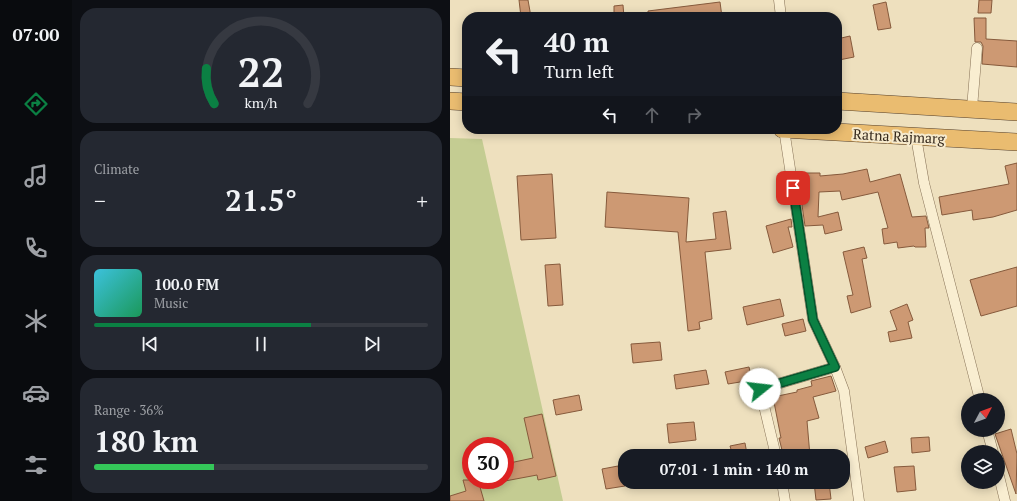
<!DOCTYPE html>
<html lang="en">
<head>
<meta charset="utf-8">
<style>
  body { margin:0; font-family:"PT Serif",serif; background:#242831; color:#f1f3f6; height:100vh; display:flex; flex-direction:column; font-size:15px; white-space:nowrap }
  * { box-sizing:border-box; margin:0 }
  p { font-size:13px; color:#9ea1a6 }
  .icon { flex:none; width:22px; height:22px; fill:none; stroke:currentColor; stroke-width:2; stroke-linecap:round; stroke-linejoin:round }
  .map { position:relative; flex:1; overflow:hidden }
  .sheet { display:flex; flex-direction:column; gap:8px; padding:8px; background:#0d0f14; width:378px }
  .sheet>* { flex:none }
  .banner { position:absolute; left:12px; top:12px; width:380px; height:122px; border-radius:16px; box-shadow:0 2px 10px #0003; background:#171b24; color:#f1f3f6; overflow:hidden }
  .needle { width:26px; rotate:49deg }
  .tools { position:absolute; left:511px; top:393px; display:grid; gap:8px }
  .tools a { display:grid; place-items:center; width:44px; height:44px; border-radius:50%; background:#171b24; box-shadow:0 2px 10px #0003; font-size:20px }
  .speed { position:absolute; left:12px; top:437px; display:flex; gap:8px; font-size:20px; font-weight:700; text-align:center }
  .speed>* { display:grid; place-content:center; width:52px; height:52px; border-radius:50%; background:#171b24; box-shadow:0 2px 10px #0003; line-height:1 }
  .speed .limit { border:6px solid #d22; background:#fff; color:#111 }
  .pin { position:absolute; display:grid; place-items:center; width:34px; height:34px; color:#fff; margin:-17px; border-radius:8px; box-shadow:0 2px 6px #0006 }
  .me { position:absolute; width:44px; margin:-22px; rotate:74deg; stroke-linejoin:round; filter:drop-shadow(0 0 3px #0008) }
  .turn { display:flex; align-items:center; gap:14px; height:84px; padding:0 16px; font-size:18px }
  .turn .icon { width:52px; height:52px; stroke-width:2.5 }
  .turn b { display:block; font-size:28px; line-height:34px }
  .lanes { display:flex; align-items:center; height:38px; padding:0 16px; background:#0003; justify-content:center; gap:20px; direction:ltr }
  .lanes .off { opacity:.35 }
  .big { font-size:30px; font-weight:700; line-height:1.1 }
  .sheet .widget { flex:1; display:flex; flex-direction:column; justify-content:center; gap:6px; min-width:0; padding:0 14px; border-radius:16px; background:#242831 }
  .sheet .dial { align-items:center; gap:0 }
  .dial svg { height:104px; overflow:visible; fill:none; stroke:#363941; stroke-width:7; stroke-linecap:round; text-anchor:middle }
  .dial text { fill:#f1f3f6; stroke:none }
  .song { display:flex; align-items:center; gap:12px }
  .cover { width:48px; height:48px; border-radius:6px; background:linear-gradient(135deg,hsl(190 70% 55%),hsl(150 70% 35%)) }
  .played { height:4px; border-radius:2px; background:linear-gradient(90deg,#0b8043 65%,#363941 65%) }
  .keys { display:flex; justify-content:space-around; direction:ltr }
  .heat { display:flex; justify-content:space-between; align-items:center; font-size:22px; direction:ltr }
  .charge { height:6px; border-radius:3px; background:linear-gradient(90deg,#34c759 36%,#363941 0) }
  .trip { position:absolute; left:168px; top:449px; width:232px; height:40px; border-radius:16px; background:#171b24; box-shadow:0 2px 10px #0003; font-weight:700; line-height:40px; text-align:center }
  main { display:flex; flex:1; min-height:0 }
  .dock { display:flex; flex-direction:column; width:72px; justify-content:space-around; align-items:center; background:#090b0e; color:#9ea1a6 }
  .dock .icon { width:28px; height:28px }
  .dock .on { color:#0b8043 }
  .dock b { font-size:18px; color:#f1f3f6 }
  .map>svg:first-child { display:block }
  .green { fill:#c4cc92; fill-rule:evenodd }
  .building { fill:#cd9973; stroke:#865a3c }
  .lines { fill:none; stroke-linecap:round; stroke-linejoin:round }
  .minor-casing { stroke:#867156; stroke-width:11 }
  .trunk-casing { stroke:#543f2b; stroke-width:18 }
  .minor { stroke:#f9eed1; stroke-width:10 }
  .trunk { stroke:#eabc70; stroke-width:17 }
  .route-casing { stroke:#07532c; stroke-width:10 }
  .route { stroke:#0b8043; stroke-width:7 }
  .labels { text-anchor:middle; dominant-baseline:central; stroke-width:4; stroke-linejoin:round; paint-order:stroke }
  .street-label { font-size:14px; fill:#35281b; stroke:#f6eacd }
</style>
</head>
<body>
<main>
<nav class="dock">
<b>07:00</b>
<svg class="icon on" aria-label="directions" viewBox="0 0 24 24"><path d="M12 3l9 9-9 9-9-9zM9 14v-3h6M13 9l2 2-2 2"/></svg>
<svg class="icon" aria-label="music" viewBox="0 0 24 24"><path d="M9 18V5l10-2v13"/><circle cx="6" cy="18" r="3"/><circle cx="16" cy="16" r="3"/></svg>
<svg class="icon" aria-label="phone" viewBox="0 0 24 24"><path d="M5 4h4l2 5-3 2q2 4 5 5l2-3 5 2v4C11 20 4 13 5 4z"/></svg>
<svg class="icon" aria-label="climate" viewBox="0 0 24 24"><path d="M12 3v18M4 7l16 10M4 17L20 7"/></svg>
<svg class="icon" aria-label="car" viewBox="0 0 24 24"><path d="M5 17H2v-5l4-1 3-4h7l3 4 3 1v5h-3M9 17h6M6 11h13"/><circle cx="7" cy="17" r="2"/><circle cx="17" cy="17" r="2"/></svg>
<svg class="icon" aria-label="filters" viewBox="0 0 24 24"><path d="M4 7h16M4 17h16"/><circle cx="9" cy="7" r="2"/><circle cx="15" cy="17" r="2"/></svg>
</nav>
<section class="sheet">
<div class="widget dial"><svg viewBox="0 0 100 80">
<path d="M14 69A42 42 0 1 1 86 69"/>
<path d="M14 69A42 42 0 0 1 8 42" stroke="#0b8043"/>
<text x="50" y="56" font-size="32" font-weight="700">22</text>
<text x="50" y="72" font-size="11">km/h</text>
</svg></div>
<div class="widget"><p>Climate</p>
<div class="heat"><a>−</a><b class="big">21.5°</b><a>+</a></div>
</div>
<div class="widget">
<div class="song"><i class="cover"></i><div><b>100.0 FM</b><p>Music</p></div></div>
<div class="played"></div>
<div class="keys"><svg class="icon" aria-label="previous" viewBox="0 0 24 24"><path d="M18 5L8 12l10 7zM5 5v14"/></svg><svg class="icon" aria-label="pause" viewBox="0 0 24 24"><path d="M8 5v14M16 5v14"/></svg><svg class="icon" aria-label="next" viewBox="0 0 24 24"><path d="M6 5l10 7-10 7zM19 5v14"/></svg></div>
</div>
<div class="widget"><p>Range · 36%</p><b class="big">180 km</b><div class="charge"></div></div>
</section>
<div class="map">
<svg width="567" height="501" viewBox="0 0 567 501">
  <rect width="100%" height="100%" fill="#eee0be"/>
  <path class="green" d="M0 138 32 139 113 501H0ZM21 446H55V480H21Z"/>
  <g class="building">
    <polygon points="69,0 78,0 81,17 71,17"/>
    <polygon points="529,0 542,0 541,13 528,13"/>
    <polygon points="270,2 272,17 198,17 198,11"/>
    <polygon points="436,2 441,28 428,30 423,5"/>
    <polygon points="173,5 174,17 164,17 164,6"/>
    <polygon points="524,18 536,18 536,39 567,41 567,67 532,64 533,46 531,42 525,42"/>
    <polygon points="400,36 404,57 389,60 387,39"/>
    <polygon points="567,163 567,210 543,217 523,220 522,210 492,215 489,197 559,184 555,166"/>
    <polygon points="417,169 420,182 450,174 462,217 476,216 479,228 475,228 476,247 465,247 464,246 448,248 447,242 434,244 432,229 438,228 428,192 392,200 390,191 369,192 368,217 388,212 392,230 375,234 373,225 355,226 352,205 353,173 370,173 370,176 393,174"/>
    <polygon points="102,174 106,238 71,240 67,176"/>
    <polygon points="157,192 239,198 236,242 266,239 263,213 276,211 281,249 255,252 262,319 249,322 250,329 238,331 228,232 155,227"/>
    <polygon points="341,219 342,227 338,227 343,247 323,253 316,226"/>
    <polygon points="414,247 417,258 412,259 421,307 401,313 397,296 403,295 393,252"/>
    <polygon points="110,264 113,305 98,306 95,265"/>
    <polygon points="567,267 567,306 531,316 520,280"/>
    <polygon points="330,299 334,316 297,325 293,307"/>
    <polygon points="457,304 463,320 458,322 462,338 440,342 438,332 447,330 440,311"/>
    <polygon points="353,319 356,331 335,336 332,324"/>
    <polygon points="210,342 212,360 183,363 181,344"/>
    <polygon points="299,367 302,380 278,384 275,372"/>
    <polygon points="256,370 259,384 226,389 224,375"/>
    <polygon points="381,376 386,391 363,397 369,418 357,421 360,456 347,456 346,451 333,454 329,438 331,438 323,397 347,392 347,390 362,386 361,381"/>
    <polygon points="129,395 132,410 106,415 103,400"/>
    <polygon points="92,414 106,476 88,480 87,475 55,481 55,464 83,458 74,418"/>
    <polygon points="244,422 246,440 219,443 217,424"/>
    <polygon points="561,429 567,454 566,494 545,434"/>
    <polygon points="479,437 480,451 462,453 461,438"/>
    <polygon points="435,441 438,452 418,458 415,447"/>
    <polygon points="295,443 297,454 283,456 280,446"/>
    <polygon points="168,466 169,471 175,470 175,486 156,489 152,469"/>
    <polygon points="464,466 466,490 447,492 444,467"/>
    <polygon points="13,480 28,480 34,501 0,501 0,496 16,491"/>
    <polygon points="364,482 379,482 381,499 366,500"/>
  </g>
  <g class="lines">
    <defs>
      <g id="minor">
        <polyline points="329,0 331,17"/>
        <polyline points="522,108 527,48"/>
        <polyline points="334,129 363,320 385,367 394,391 409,501"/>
        <polyline points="466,137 474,183 530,400"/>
        <polyline points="537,430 543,452"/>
        <polyline points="326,456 310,389 385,367"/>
        <polyline points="548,472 555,501"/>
        <polyline points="332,482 335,501"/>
      </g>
      <g id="trunk">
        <polyline points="0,77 17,78"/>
        <polyline points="0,101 17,102"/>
        <polyline points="387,101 567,112"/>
        <polyline points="332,129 567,142"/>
      </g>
    </defs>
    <use href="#minor" class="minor-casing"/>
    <use href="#trunk" class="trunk-casing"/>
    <use href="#minor" class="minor"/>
    <use href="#trunk" class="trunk"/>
  </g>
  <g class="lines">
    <defs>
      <polyline id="route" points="310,389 385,367 363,320 343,188"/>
    </defs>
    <use href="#route" class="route-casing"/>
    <use href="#route" class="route"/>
  </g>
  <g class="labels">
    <g class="street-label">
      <text transform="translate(449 136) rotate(3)">Ratna Rajmarg</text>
    </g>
  </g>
</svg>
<div class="tools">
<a><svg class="needle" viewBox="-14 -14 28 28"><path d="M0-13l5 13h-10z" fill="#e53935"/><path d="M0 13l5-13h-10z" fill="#9ea1a6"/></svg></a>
<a><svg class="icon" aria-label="layers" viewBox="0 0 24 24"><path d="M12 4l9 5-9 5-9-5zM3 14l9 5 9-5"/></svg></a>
</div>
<div class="speed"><div class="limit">30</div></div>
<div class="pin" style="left:343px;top:188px;background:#d93025"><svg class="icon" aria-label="arrive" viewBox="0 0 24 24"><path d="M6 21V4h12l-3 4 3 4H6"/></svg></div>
<svg class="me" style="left:310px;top:389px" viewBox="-20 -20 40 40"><circle r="19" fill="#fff"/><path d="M0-13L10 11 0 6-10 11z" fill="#0b8043"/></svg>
<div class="trip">07:01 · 1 min · 140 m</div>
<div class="banner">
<div class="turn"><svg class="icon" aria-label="left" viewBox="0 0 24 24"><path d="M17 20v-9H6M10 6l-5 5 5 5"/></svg><div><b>40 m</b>Turn left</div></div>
<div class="lanes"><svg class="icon" aria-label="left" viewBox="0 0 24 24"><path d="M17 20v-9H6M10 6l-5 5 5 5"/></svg><svg class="icon off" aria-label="ahead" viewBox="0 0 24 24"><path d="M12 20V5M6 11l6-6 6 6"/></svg><svg class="icon off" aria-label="right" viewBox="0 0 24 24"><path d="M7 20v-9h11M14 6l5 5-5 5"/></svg></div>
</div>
</div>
</main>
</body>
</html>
